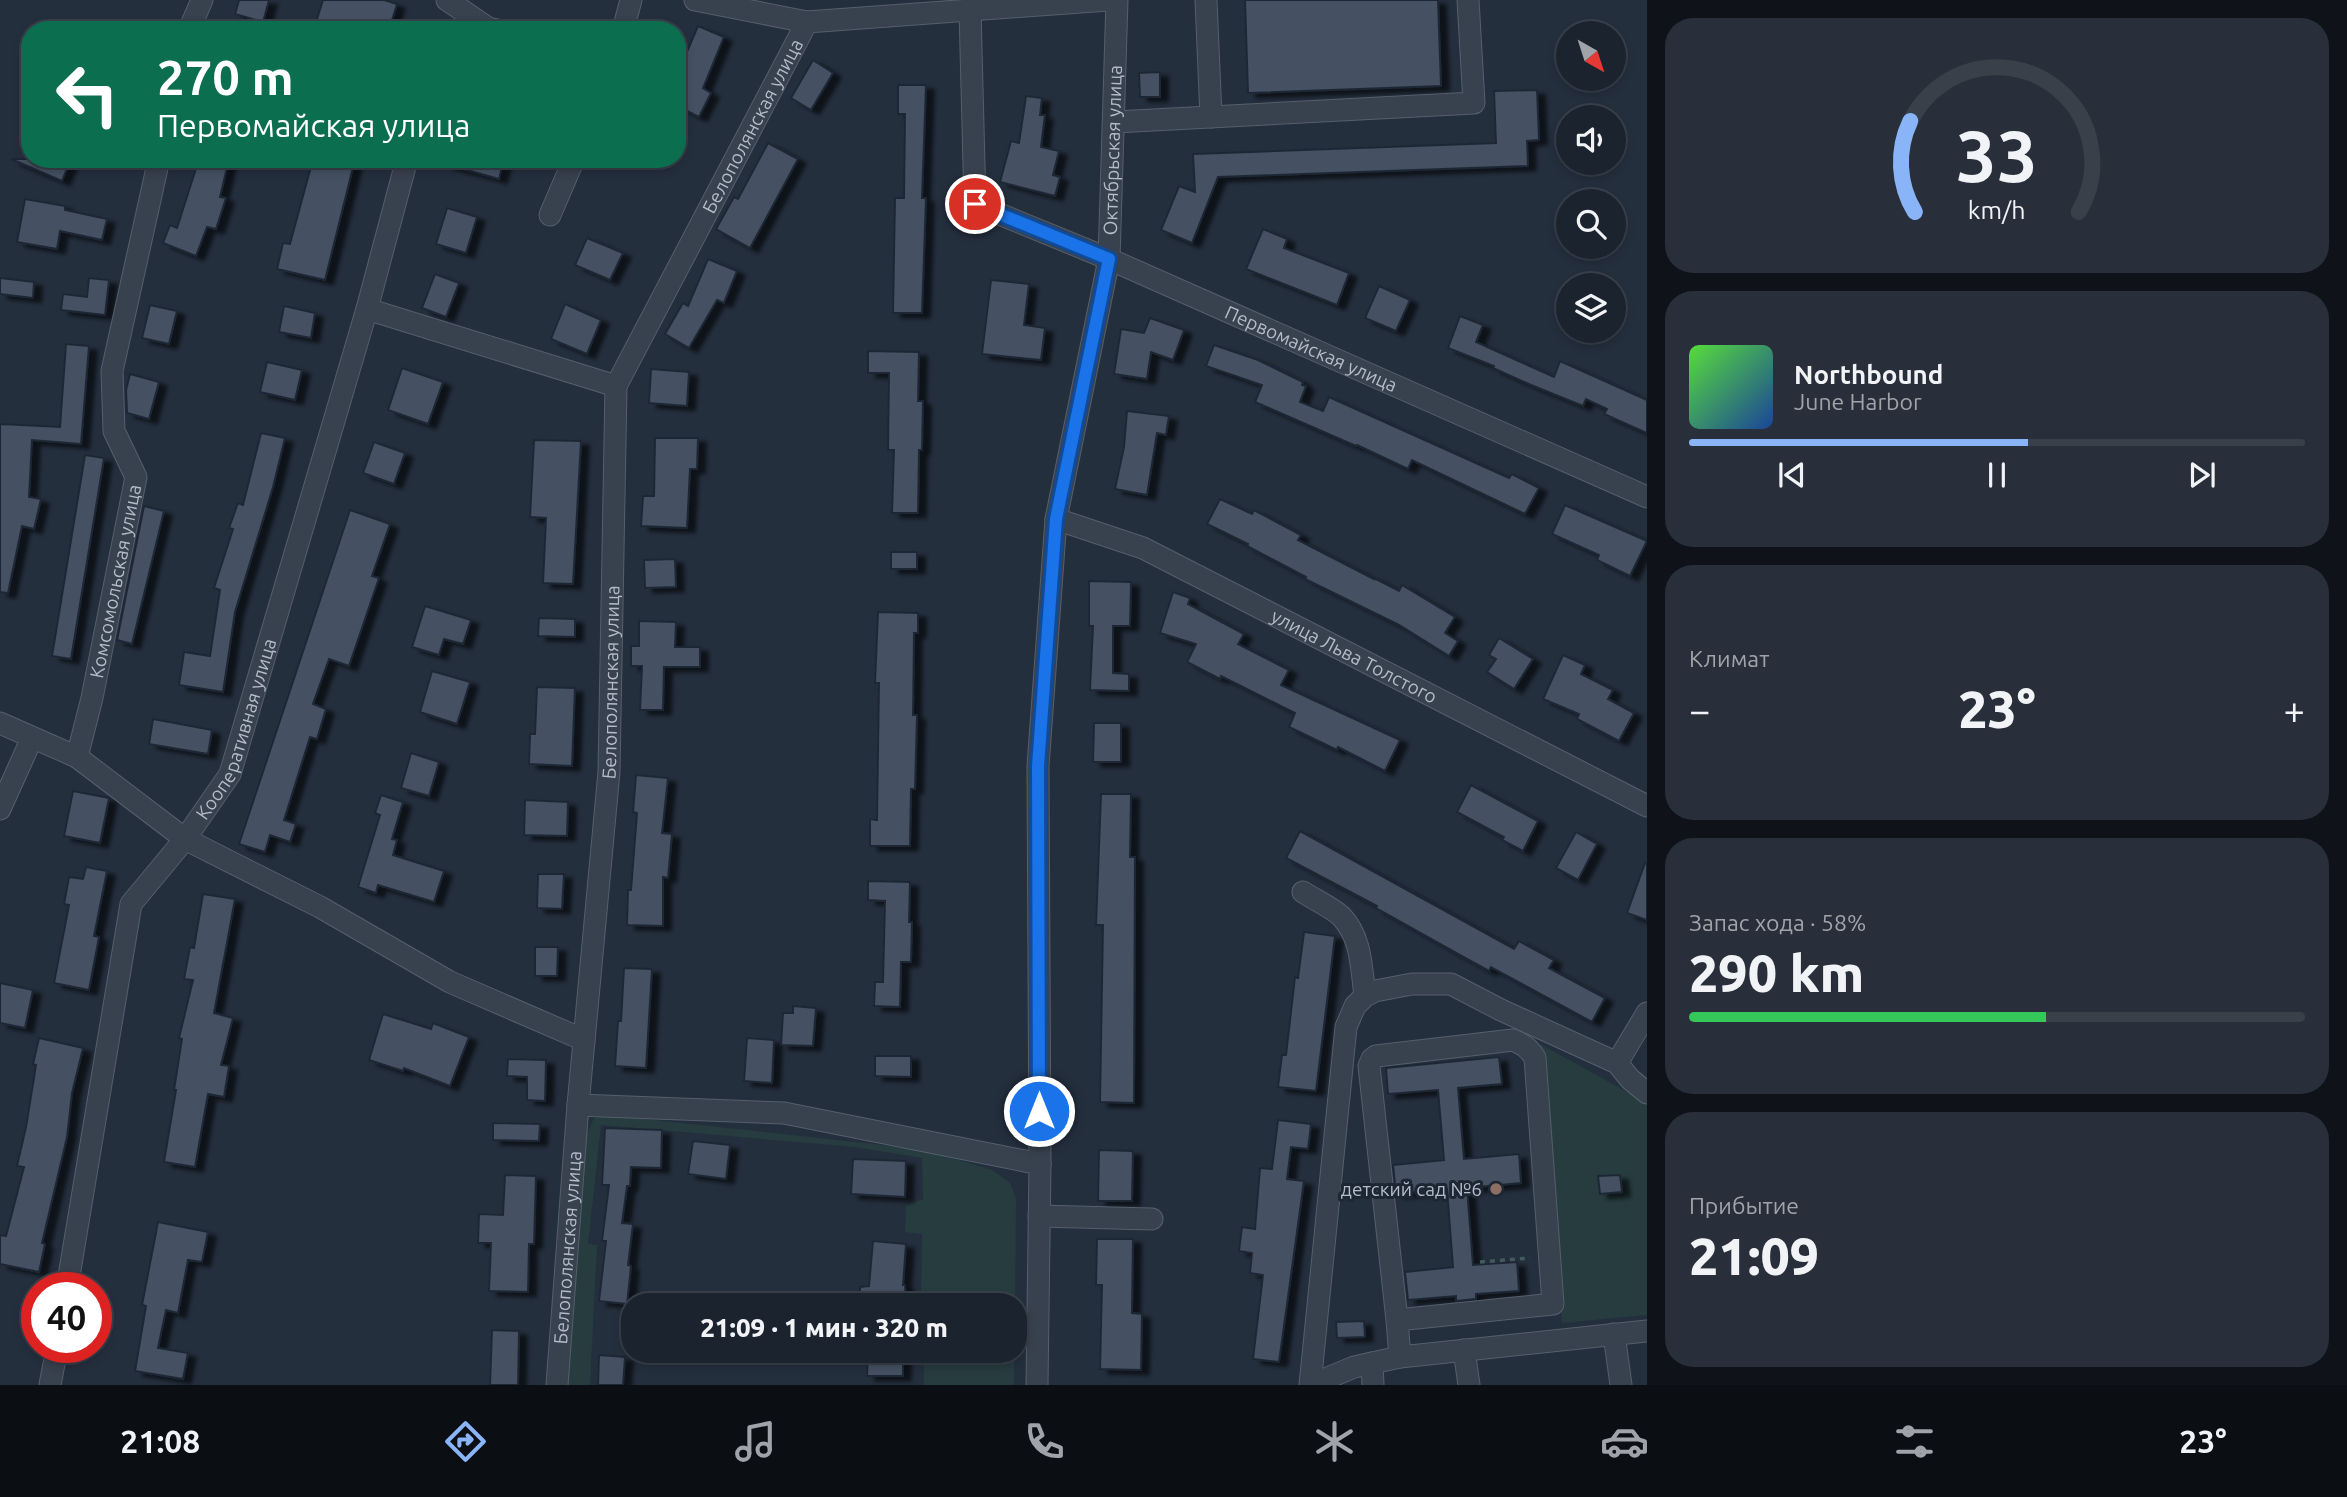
<!DOCTYPE html>
<html lang="ru">
<head>
<meta charset="utf-8">
<style>
  body { margin:0; font-family:Ubuntu,sans-serif; background:#282f3a; color:#f1f3f6; height:100vh; display:flex; flex-direction:column; font-size:26px; white-space:nowrap }
  * { box-sizing:border-box; margin:0 }
  p { font-size:23px; color:#a0a4aa }
  .icon { flex:none; width:38px; height:38px; fill:none; stroke:currentColor; stroke-width:2; stroke-linecap:round; stroke-linejoin:round }
  .map { position:relative; flex:1; overflow:hidden }
  .sheet { display:flex; flex-direction:column; gap:18px; padding:18px; background:#0f1319; width:700px }
  .sheet>* { flex:none }
  .hud { position:absolute; left:21px; top:21px; width:665px; height:147px; border-radius:28px; box-shadow:0 4px 10px #0003,0 0 0 2px #39404a; background:#0b6e4f; color:#fff; overflow:hidden }
  .needle { width:46px; rotate:141deg }
  .controls { position:absolute; left:1556px; top:21px; display:grid; gap:14px }
  .controls a { display:grid; place-items:center; width:70px; height:70px; border-radius:50%; background:#1b232e; box-shadow:0 4px 10px #0003,0 0 0 2px #39404a; font-size:35px }
  .speed { position:absolute; left:21px; top:1272px; display:flex; gap:14px; font-size:35px; font-weight:700; text-align:center }
  .speed>* { display:grid; place-content:center; width:91px; height:91px; border-radius:50%; background:#1b232e; box-shadow:0 4px 10px #0003,0 0 0 2px #39404a; line-height:1 }
  .speed .limit { border:10px solid #d22; background:#fff; color:#111 }
  .pin { position:absolute; display:grid; place-items:center; width:60px; height:60px; color:#fff; margin:-30px; border:4px solid #fff; border-radius:50%; box-shadow:0 2px 7px #0007 }
  .me { position:absolute; width:77px; margin:-38px; rotate:0deg; stroke-linejoin:round; filter:drop-shadow(0 0 5px #0008) }
  .turn { display:flex; align-items:center; gap:24px; height:147px; padding:0 21px; font-size:32px }
  .turn .icon { width:91px; height:91px; stroke-width:2.5 }
  .turn b { display:block; font-size:49px; line-height:60px }
  .big { font-size:52px; font-weight:800; line-height:1.1 }
  .sheet .tile { flex:1; display:flex; flex-direction:column; justify-content:center; gap:10px; min-width:0; padding:0 24px; border-radius:28px; background:#282f3a }
  .sheet .dial { align-items:center; gap:0 }
  .dial svg { height:182px; overflow:visible; fill:none; stroke:#39404a; stroke-width:7; stroke-linecap:round; text-anchor:middle }
  .dial text { fill:#f1f3f6; stroke:none }
  .song { display:flex; align-items:center; gap:21px }
  .cover { width:84px; height:84px; border-radius:10px; background:linear-gradient(135deg,hsl(110 70% 55%),hsl(220 70% 35%)) }
  .played { height:7px; border-radius:4px; background:linear-gradient(90deg,#8ab4f8 55%,#39404a 55%) }
  .keys { display:flex; justify-content:space-around; direction:ltr }
  .heat { display:flex; justify-content:space-between; align-items:center; font-size:38px; direction:ltr }
  .charge { height:10px; border-radius:5px; background:linear-gradient(90deg,#34c759 58%,#39404a 0) }
  .trip { position:absolute; left:621px; top:1293px; width:406px; height:70px; border-radius:28px; background:#1b232e; box-shadow:0 4px 10px #0003,0 0 0 2px #39404a; font-weight:800; line-height:70px; text-align:center }
  .menu { display:flex; height:112px; justify-content:space-around; align-items:center; background:#0b0e12; color:#a0a4aa }
  .menu .icon { width:49px; height:49px }
  .menu .on { color:#8ab4f8 }
  .menu b { font-size:32px; color:#f1f3f6 }
  main { display:flex; flex:1; min-height:0 }
  .map>svg:first-child { display:block }
  .green { fill:#263c3f }
  .building { fill:#455162; stroke:#1f2835; stroke-width:2; filter:url(#shadow) }
  .lines { fill:none; stroke-linecap:round; stroke-linejoin:round }
  .minor-casing { stroke:#565f6c; stroke-width:23 }
  .path { stroke:#44595c; stroke-width:3.5; stroke-dasharray:5 5; stroke-linecap:butt }
  .minor { stroke:#38414e; stroke-width:21 }
  .route-casing { stroke:#114b97; stroke-width:18 }
  .route { stroke:#1a73e8; stroke-width:12 }
  .education-dot { fill:#8d6e63; stroke:#1d2633; stroke-width:2.5 }
  .labels { text-anchor:middle; dominant-baseline:central; stroke-width:6; stroke-linejoin:round; paint-order:stroke }
  .street-label { font-size:19px; fill:#b4bcc9; stroke:#1d2633 }
  .poi-label { font-size:19px; fill:#b4bcc9; stroke:#1d2633; text-anchor:end }
</style>
</head>
<body>
<main>
<div class="map">
<svg width="1647" height="1385" viewBox="0 0 1647 1385">
  <defs>
    <filter id="shadow"><feDropShadow dx="8" dy="4.5" stdDeviation="2" flood-color="#0009"/></filter>
  </defs>
  <rect width="100%" height="100%" fill="#242f3e"/>
  <g class="green">
    <polygon points="1540,1044 1647,1103 1647,1315 1562,1323"/>
    <polygon points="609,1115 927,1150 992,1170 1010,1183 1016,1198 1015,1330 1015,1306 921,1305 922,1234 905,1232 906,1206 923,1199 922,1158 855,1147 601,1125 588,1244 597,1245 590,1385 568,1385 573,1287 587,1133 594,1118"/>
    <rect x="924" y="1351" width="90" height="34"/>
  </g>
  <g class="building">
    <polygon points="239,0 269,0 263,22 235,14"/>
    <polygon points="323,0 384,0 397,4 389,30 341,30 316,22"/>
    <polygon points="1245,0 1438,0 1441,86 1248,93"/>
    <polygon points="698,26 724,37 703,88 711,93 699,117 677,106 677,75"/>
    <polygon points="813,60 833,73 811,110 791,98"/>
    <polygon points="1160,72 1160,97 1140,97 1139,73"/>
    <polygon points="898,85 926,85 922,198 926,198 922,313 893,313 895,198 904,198 905,114 898,114"/>
    <polygon points="1537,90 1539,140 1527,141 1528,166 1218,177 1192,243 1161,230 1179,186 1195,192 1193,154 1496,143 1494,91"/>
    <polygon points="1026,96 1042,98 1040,115 1045,115 1041,147 1059,151 1053,175 1060,177 1055,196 1000,182 1011,141 1019,143"/>
    <polygon points="768,143 798,159 750,248 716,229 734,197 738,199"/>
    <polygon points="11,159 71,159 62,181"/>
    <polygon points="199,159 229,159 220,197 226,198 216,229 207,227 196,256 163,243 170,225 177,228"/>
    <polygon points="313,159 355,159 325,280 277,269 283,243 290,244"/>
    <polygon points="446,159 504,159 499,179 445,164"/>
    <polygon points="25,199 65,206 65,210 107,219 102,240 60,231 57,249 17,242"/>
    <polygon points="447,208 477,217 466,253 436,244"/>
    <polygon points="1263,229 1287,239 1284,248 1349,273 1337,305 1246,269"/>
    <polygon points="587,238 623,253 610,280 575,265"/>
    <polygon points="708,259 737,271 724,303 717,300 689,348 665,334 683,303 688,306"/>
    <polygon points="435,274 459,283 446,317 422,308"/>
    <polygon points="0,278 34,282 33,298 0,294"/>
    <polygon points="89,278 109,280 105,315 61,310 63,294 87,297"/>
    <polygon points="991,280 1029,284 1024,325 1045,328 1041,360 982,354"/>
    <polygon points="1379,286 1410,300 1396,331 1365,318"/>
    <polygon points="565,304 601,320 587,354 551,339"/>
    <polygon points="150,305 177,311 169,344 142,338"/>
    <polygon points="284,306 315,313 311,338 279,332"/>
    <polygon points="1460,316 1483,325 1476,342 1554,377 1560,361 1647,400 1647,433 1604,414 1607,409 1586,399 1583,406 1531,385 1493,368 1494,366 1448,348"/>
    <polygon points="1150,318 1184,330 1173,360 1151,352 1147,379 1114,374 1121,329 1144,333"/>
    <polygon points="66,344 89,346 81,444 32,440 29,497 41,499 34,529 22,526 8,593 0,592 0,424 60,427"/>
    <polygon points="1214,345 1258,360 1303,382 1302,385 1306,386 1300,402 1323,411 1329,397 1509,478 1512,474 1539,488 1525,514 1412,460 1408,469 1357,445 1356,446 1255,402 1262,385 1206,366"/>
    <polygon points="868,351 919,352 918,401 923,401 922,450 919,450 918,513 892,513 894,450 888,450 889,373 868,373"/>
    <polygon points="267,362 302,370 295,400 260,392"/>
    <polygon points="402,368 443,382 428,424 388,410"/>
    <polygon points="651,369 689,372 687,406 649,403"/>
    <polygon points="130,374 159,382 149,419 127,413 126,390"/>
    <polygon points="1127,411 1169,416 1166,435 1157,433 1147,495 1115,489 1124,447"/>
    <polygon points="261,433 285,438 273,487 235,612 223,692 179,685 184,652 210,656 220,590 214,588 233,529 229,528 238,503 243,505"/>
    <polygon points="655,438 698,438 697,469 690,469 687,528 641,526 643,496 654,496"/>
    <polygon points="534,440 581,441 573,584 543,583 546,518 530,517"/>
    <polygon points="374,442 405,453 394,484 363,473"/>
    <polygon points="85,455 104,458 71,659 52,656"/>
    <polygon points="1220,499 1252,514 1254,510 1301,535 1298,540 1374,579 1374,578 1399,591 1402,585 1455,617 1445,633 1458,641 1449,656 1399,625 1305,579 1306,577 1247,546 1248,544 1207,524"/>
    <polygon points="1565,505 1647,541 1630,576 1597,560 1599,555 1552,534"/>
    <polygon points="144,506 164,511 132,644 117,640"/>
    <polygon points="350,510 390,524 372,576 379,578 349,666 329,659 313,704 326,709 317,739 310,737 284,820 296,824 290,842 270,835 265,852 239,844"/>
    <rect x="891" y="552" width="26" height="17"/>
    <polygon points="675,559 676,587 645,588 644,560"/>
    <polygon points="1089,581 1131,582 1130,626 1113,626 1113,673 1129,674 1129,691 1090,690 1093,626 1089,626"/>
    <polygon points="1173,592 1190,598 1188,604 1244,634 1238,644 1289,670 1281,685 1400,740 1385,771 1338,747 1337,750 1289,727 1295,713 1221,676 1220,679 1187,662 1196,644 1160,633"/>
    <polygon points="425,606 471,620 463,644 444,639 439,655 412,647"/>
    <polygon points="878,612 918,613 918,633 914,633 913,715 917,715 915,789 911,789 910,846 870,846 870,819 877,820 879,683 875,683"/>
    <polygon points="539,618 575,619 575,637 538,636"/>
    <polygon points="639,621 676,622 675,647 700,647 700,667 664,667 663,710 640,710 642,666 631,666 631,646 639,646"/>
    <polygon points="1499,638 1533,659 1514,689 1487,672 1496,659 1489,655"/>
    <polygon points="1563,655 1585,665 1581,674 1613,690 1608,699 1634,713 1619,741 1577,719 1579,714 1543,699"/>
    <polygon points="432,671 470,682 457,724 420,712"/>
    <polygon points="537,687 575,688 572,766 529,764 530,734 535,734"/>
    <polygon points="153,719 212,730 208,754 149,744"/>
    <polygon points="1094,723 1121,723 1121,762 1093,762"/>
    <polygon points="411,753 439,762 429,796 401,788"/>
    <polygon points="636,775 668,778 662,833 672,834 668,878 663,877 663,926 627,925 628,890 631,890 637,813 633,812"/>
    <polygon points="1471,785 1538,821 1523,851 1502,840 1504,837 1457,812"/>
    <polygon points="73,791 109,798 100,843 64,836"/>
    <polygon points="1101,794 1131,794 1130,857 1135,857 1134,1103 1100,1102 1103,925 1096,925"/>
    <polygon points="381,795 403,802 392,839 397,840 393,855 444,871 434,902 378,885 376,893 358,887 380,815 375,813"/>
    <polygon points="525,800 568,802 567,836 524,835"/>
    <polygon points="1300,831 1514,949 1519,941 1554,960 1549,968 1605,998 1592,1022 1491,967 1489,971 1458,954 1376,908 1377,906 1286,858"/>
    <polygon points="1576,832 1597,844 1578,880 1556,868"/>
    <polygon points="1645,863 1647,864 1647,920 1627,913"/>
    <polygon points="86,867 107,871 94,936 99,937 89,990 54,983 69,905 64,904 69,877 83,879"/>
    <polygon points="538,874 564,874 562,909 537,908"/>
    <polygon points="868,881 910,882 909,922 912,922 911,962 901,962 900,1007 874,1006 875,982 883,982 885,901 868,900"/>
    <polygon points="203,894 235,899 214,1013 233,1018 221,1065 229,1066 224,1097 208,1094 195,1167 164,1162 176,1090 174,1090 182,1039 179,1038 193,980 184,979 190,947 194,948"/>
    <polygon points="1304,932 1335,936 1316,1091 1278,1087 1282,1055 1286,1055 1295,977 1298,978"/>
    <polygon points="535,947 558,947 557,976 535,976"/>
    <polygon points="624,968 652,969 646,1068 615,1066 618,1021 621,1021"/>
    <polygon points="0,983 33,990 25,1028 0,1023"/>
    <polygon points="793,1006 816,1008 813,1046 781,1045 783,1013 793,1013"/>
    <polygon points="383,1014 431,1029 433,1023 469,1037 450,1086 404,1068 403,1071 369,1060"/>
    <polygon points="39,1038 83,1048 72,1093 67,1137 42,1243 45,1244 39,1272 0,1264 0,1235 6,1236 24,1167 17,1166 26,1127 36,1065 33,1064"/>
    <polygon points="747,1038 774,1040 772,1083 744,1081"/>
    <polygon points="875,1056 911,1056 911,1077 875,1076"/>
    <polygon points="1499,1057 1502,1084 1458,1088 1464,1159 1519,1154 1521,1183 1467,1188 1473,1265 1517,1262 1519,1291 1476,1294 1476,1299 1456,1301 1456,1296 1408,1300 1405,1272 1453,1267 1447,1189 1396,1194 1393,1165 1444,1160 1438,1090 1388,1094 1386,1068"/>
    <polygon points="508,1059 546,1060 545,1101 527,1100 527,1077 507,1076"/>
    <polygon points="1278,1120 1311,1124 1308,1149 1291,1147 1287,1179 1304,1181 1279,1362 1253,1359 1263,1275 1250,1273 1252,1253 1239,1251 1242,1227 1255,1229 1260,1168 1272,1169"/>
    <polygon points="493,1123 540,1124 539,1141 493,1140"/>
    <polygon points="605,1128 662,1130 661,1168 631,1167 630,1186 627,1186 622,1223 633,1224 628,1265 631,1266 627,1304 599,1301 606,1241 602,1241 609,1185 602,1185"/>
    <polygon points="693,1141 730,1145 726,1179 688,1174"/>
    <polygon points="1099,1150 1133,1151 1132,1201 1098,1201"/>
    <polygon points="853,1159 906,1161 905,1197 851,1194"/>
    <polygon points="505,1175 536,1176 534,1244 529,1244 528,1292 489,1291 491,1243 478,1243 479,1214 503,1215"/>
    <polygon points="1620,1175 1622,1192 1600,1194 1598,1176"/>
    <polygon points="158,1222 208,1232 202,1262 188,1260 178,1313 166,1310 158,1348 188,1353 183,1379 135,1371 146,1306 142,1305"/>
    <polygon points="1097,1239 1133,1239 1132,1313 1142,1314 1141,1370 1100,1369 1102,1285 1096,1285"/>
    <polygon points="873,1241 906,1244 903,1285 905,1285 906,1306 860,1306 860,1287 869,1286"/>
    <polygon points="1364,1321 1365,1337 1337,1338 1336,1322"/>
    <polygon points="492,1330 519,1331 518,1385 490,1385"/>
    <polygon points="868,1351 903,1351 903,1376 867,1376"/>
    <polygon points="599,1355 625,1357 623,1385 598,1385"/>
  </g>
  <g class="lines">
    <defs>
      <g id="minor">
        <polyline points="447,0 488,28 497,30"/>
        <polyline points="695,0 807,22 1108,0"/>
        <polyline points="1206,0 1211,117"/>
        <path id="s1" d="M970 10 975 204 1109 259 1647 497"/>
        <polyline points="189,30 202,0"/>
        <polyline points="623,30 631,0"/>
        <polyline points="1115,122 1474,103 1468,0"/>
        <polyline points="550,215 574,159"/>
        <polyline points="367,309 616,386"/>
        <path id="s2" d="M1056 519 1143 548 1647 806"/>
        <polyline points="0,723 77,757 185,839 320,907 450,982 584,1040"/>
        <path id="s3" d="M77 757 92 698 136 477 114 431 112 371 159 159"/>
        <polyline points="0,809 32,738"/>
        <path d="M1303 892C1315 900 1331 907 1341 916 1362 938 1361 967 1365 996"/>
        <polyline points="1617,1063 1647,1013"/>
        <polyline points="578,1105 784,1113 1040,1164"/>
        <polyline points="1039,1216 1152,1219"/>
        <path id="s4" d="M67 1288 131 904 185 839 230 774 367 309 407 159"/>
        <path d="M1397 1320 1369 1066 1372 1059 1376 1056 1513 1040C1524 1045 1529 1048 1535 1058L1553 1304 1397 1320 1400 1357"/>
        <polyline points="1614,1334 1621,1385"/>
        <polyline points="1464,1350 1469,1385"/>
        <polyline points="1372,1363 1373,1385"/>
        <polyline points="50,1385 57,1348"/>
        <path id="s5" d="M557 1385 578 1105 609 772 616 386 807 22"/>
        <path id="s6" d="M1037 1385 1040 1164 1038 766 1056 519 1109 259 1117 0"/>
        <polyline points="1310,1385 1346,1027 1355,1006 1365,996 1375,991 1412,984 1451,984 1501,1010 1617,1063 1630,1079 1647,1093"/>
        <polyline points="1311,1385 1354,1367 1400,1357 1647,1331"/>
      </g>
    </defs>
    <use href="#minor" class="minor-casing"/>
    <polyline class="path" points="1480,1262 1530,1258"/>
    <use href="#minor" class="minor"/>
  </g>
  <g class="lines">
    <defs>
      <polyline id="route" points="975,204 1109,259 1056,519 1038,766 1039,1111"/>
    </defs>
    <use href="#route" class="route-casing"/>
    <use href="#route" class="route"/>
  </g>
  <circle class="education-dot" cx="1496" cy="1189" r="7"/>
  <g class="labels">
    <g class="street-label">
      <text stroke="none"><textPath href="#s5" startOffset="1295">Белополянская улица</textPath></text>
      <text stroke="none"><textPath href="#s6" startOffset="1241">Октябрьская улица</textPath></text>
      <text stroke="none"><textPath href="#s1" startOffset="560">Первомайская улица</textPath></text>
      <text stroke="none"><textPath href="#s3" startOffset="180">Комсомольская улица</textPath></text>
      <text stroke="none"><textPath href="#s2" startOffset="329">улица Льва Толстого</textPath></text>
      <text stroke="none"><textPath href="#s5" startOffset="705">Белополянская улица</textPath></text>
      <text stroke="none"><textPath href="#s4" startOffset="597">Кооперативная улица</textPath></text>
      <text stroke="none"><textPath href="#s5" startOffset="138">Белополянская улица</textPath></text>
    </g>
    <g class="poi-label">
      <text x="1482" y="1189">детский сад №6</text>
    </g>
  </g>
</svg>
<div class="controls">
<a><svg class="needle" viewBox="-14 -14 28 28"><path d="M0-13l5 13h-10z" fill="#e53935"/><path d="M0 13l5-13h-10z" fill="#a0a4aa"/></svg></a>
<a><svg class="icon" aria-label="sound" viewBox="0 0 24 24"><path d="M4 9h4l5-4v14l-5-4H4zM17 9q2 3 0 6"/></svg></a>
<a><svg class="icon" aria-label="search" viewBox="0 0 24 24"><circle cx="10" cy="10" r="6"/><path d="M15 15l6 6"/></svg></a>
<a><svg class="icon" aria-label="layers" viewBox="0 0 24 24"><path d="M12 4l9 5-9 5-9-5zM3 14l9 5 9-5"/></svg></a>
</div>
<div class="speed"><div class="limit">40</div></div>
<div class="pin" style="left:975px;top:204px;background:#d93025"><svg class="icon" aria-label="arrive" viewBox="0 0 24 24"><path d="M6 21V4h12l-3 4 3 4H6"/></svg></div>
<svg class="me" style="left:1039px;top:1111px" viewBox="-20 -20 40 40"><circle r="17" fill="#1a73e8" stroke="#fff" stroke-width="3"/><path d="M0-11L8 9 0 5-8 9z" fill="#fff"/></svg>
<div class="trip">21:09 · 1 мин · 320 m</div>
<div class="hud">
<div class="turn"><svg class="icon" aria-label="left" viewBox="0 0 24 24"><path d="M17 20v-9H6M10 6l-5 5 5 5"/></svg><div><b>270 m</b>Первомайская улица</div></div>
</div>
</div>
<section class="sheet">
<div class="tile dial"><svg viewBox="0 0 100 80">
<path d="M14 69A42 42 0 1 1 86 69"/>
<path d="M14 69A42 42 0 0 1 12 29" stroke="#8ab4f8"/>
<text x="50" y="56" font-size="32" font-weight="700">33</text>
<text x="50" y="72" font-size="11">km/h</text>
</svg></div>
<div class="tile">
<div class="song"><i class="cover"></i><div><b>Northbound</b><p>June Harbor</p></div></div>
<div class="played"></div>
<div class="keys"><svg class="icon" aria-label="previous" viewBox="0 0 24 24"><path d="M18 5L8 12l10 7zM5 5v14"/></svg><svg class="icon" aria-label="pause" viewBox="0 0 24 24"><path d="M8 5v14M16 5v14"/></svg><svg class="icon" aria-label="next" viewBox="0 0 24 24"><path d="M6 5l10 7-10 7zM19 5v14"/></svg></div>
</div>
<div class="tile"><p>Климат</p>
<div class="heat"><a>−</a><b class="big">23°</b><a>+</a></div>
</div>
<div class="tile"><p>Запас хода · 58%</p><b class="big">290 km</b><div class="charge"></div></div>
<div class="tile"><p>Прибытие</p><b class="big">21:09</b></div>
</section>
</main>
<nav class="menu">
<b>21:08</b>
<svg class="icon on" aria-label="directions" viewBox="0 0 24 24"><path d="M12 3l9 9-9 9-9-9zM9 14v-3h6M13 9l2 2-2 2"/></svg>
<svg class="icon" aria-label="music" viewBox="0 0 24 24"><path d="M9 18V5l10-2v13"/><circle cx="6" cy="18" r="3"/><circle cx="16" cy="16" r="3"/></svg>
<svg class="icon" aria-label="phone" viewBox="0 0 24 24"><path d="M5 4h4l2 5-3 2q2 4 5 5l2-3 5 2v4C11 20 4 13 5 4z"/></svg>
<svg class="icon" aria-label="climate" viewBox="0 0 24 24"><path d="M12 3v18M4 7l16 10M4 17L20 7"/></svg>
<svg class="icon" aria-label="car" viewBox="0 0 24 24"><path d="M5 17H2v-5l4-1 3-4h7l3 4 3 1v5h-3M9 17h6M6 11h13"/><circle cx="7" cy="17" r="2"/><circle cx="17" cy="17" r="2"/></svg>
<svg class="icon" aria-label="filters" viewBox="0 0 24 24"><path d="M4 7h16M4 17h16"/><circle cx="9" cy="7" r="2"/><circle cx="15" cy="17" r="2"/></svg>
<b>23°</b>
</nav>
</body>
</html>
